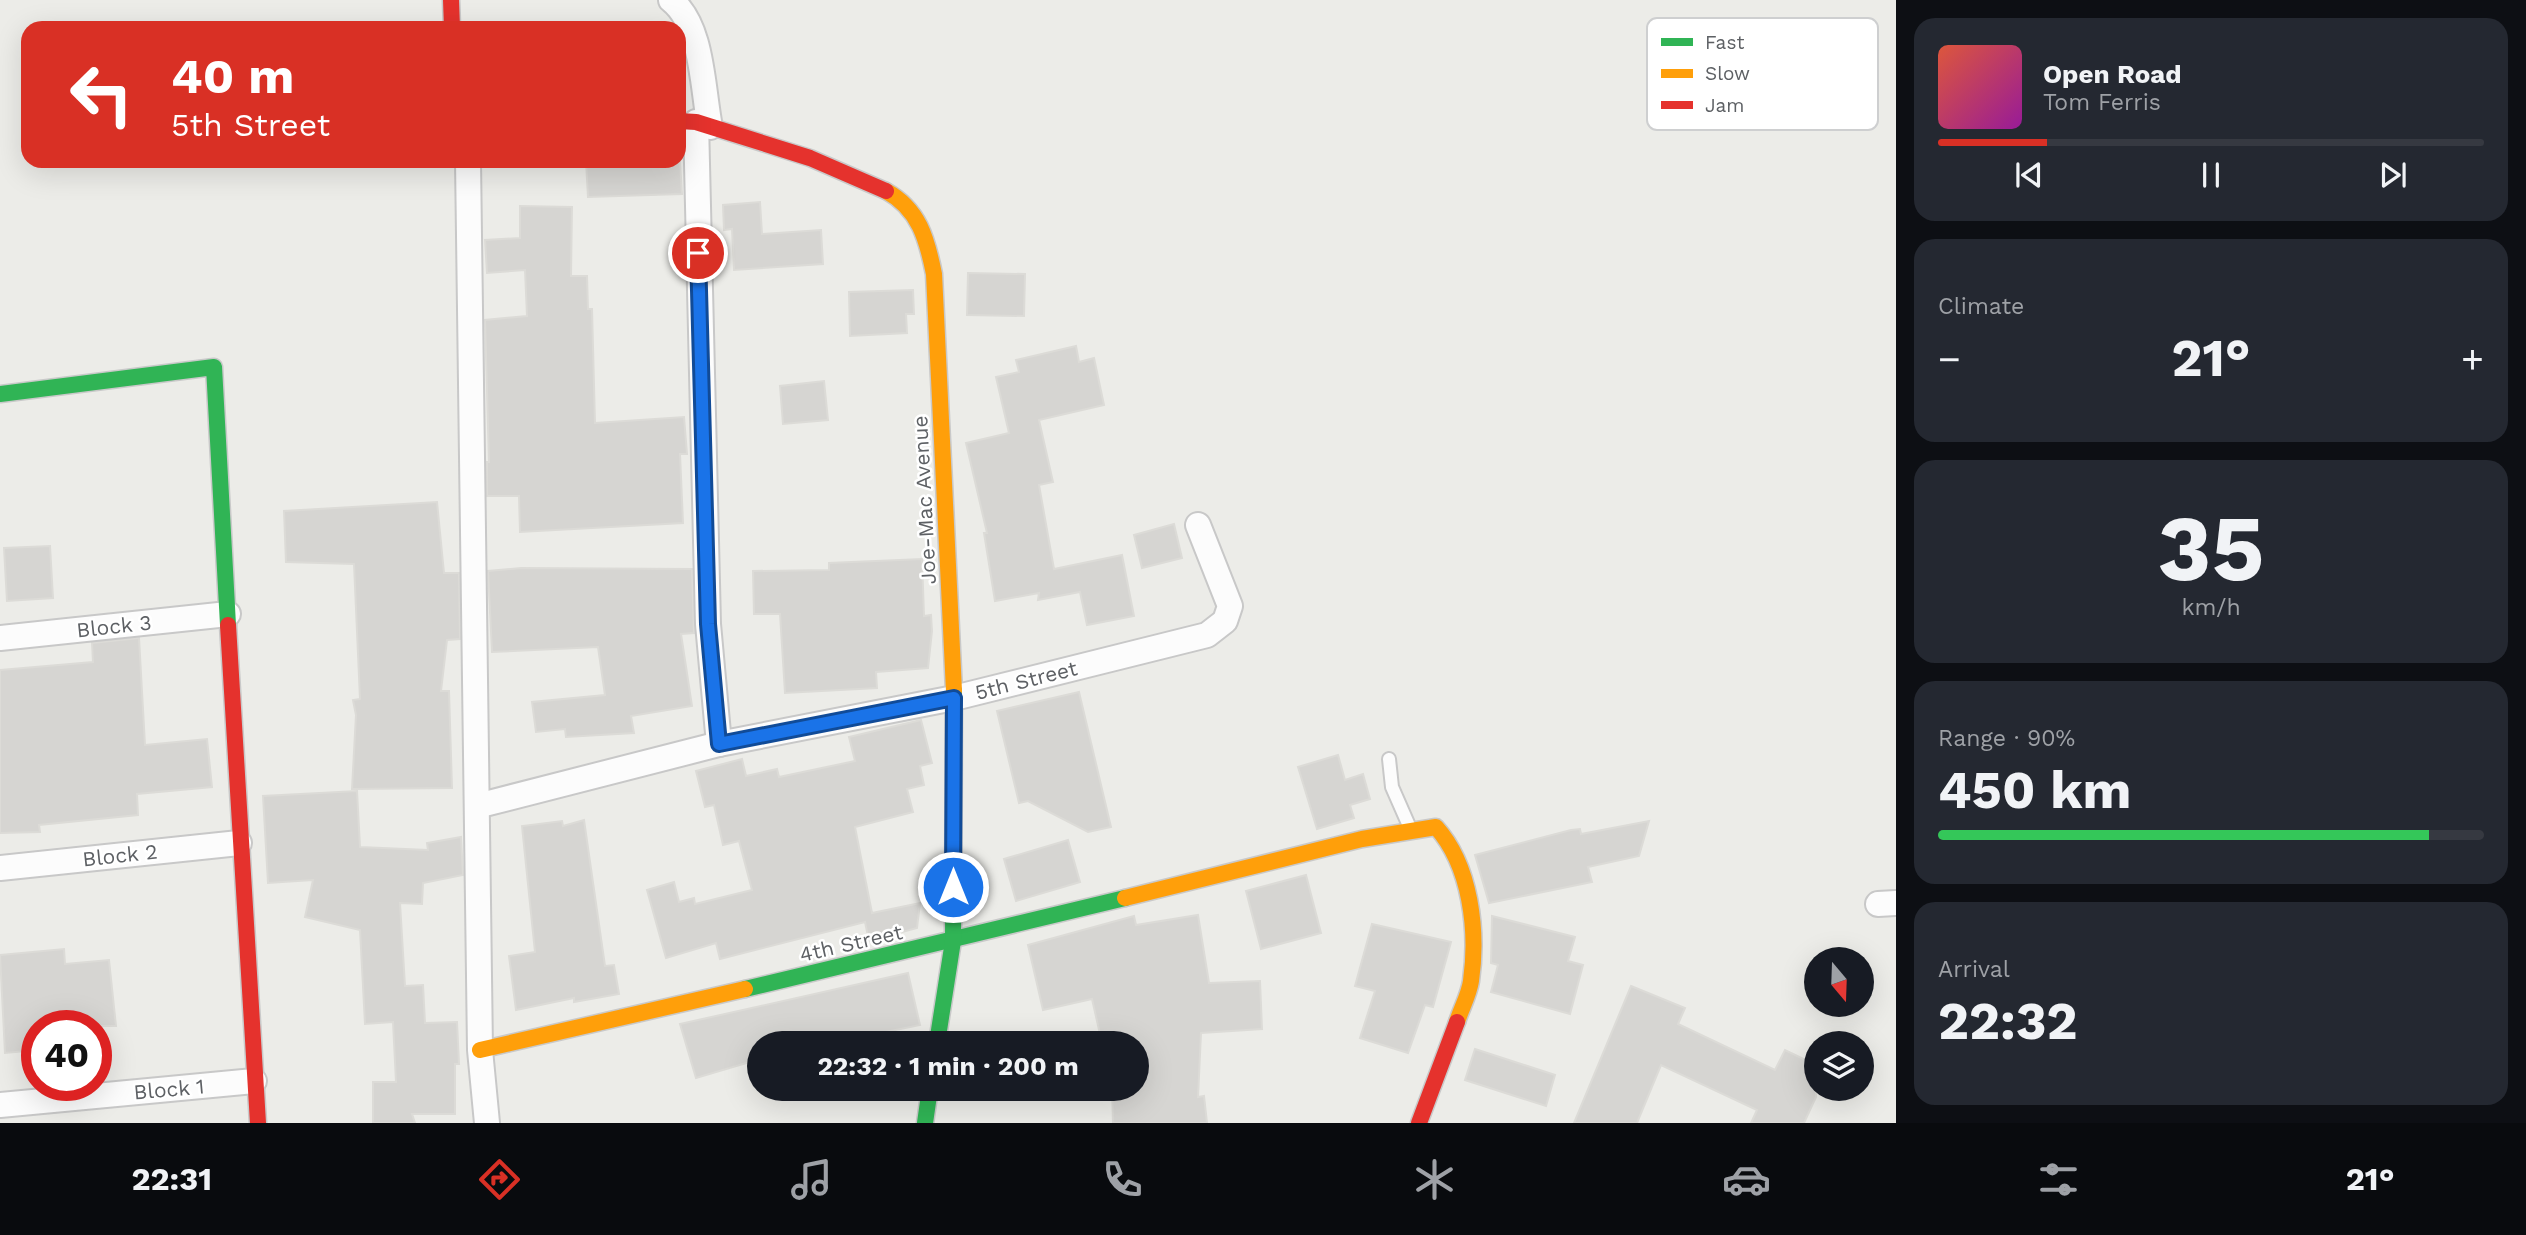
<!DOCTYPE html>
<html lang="en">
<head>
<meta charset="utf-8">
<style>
  body { margin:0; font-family:"Work Sans",sans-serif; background:#242831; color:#f1f3f6; height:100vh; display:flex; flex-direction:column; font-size:26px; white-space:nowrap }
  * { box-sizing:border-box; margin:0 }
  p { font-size:23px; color:#9ea1a6 }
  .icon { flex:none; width:38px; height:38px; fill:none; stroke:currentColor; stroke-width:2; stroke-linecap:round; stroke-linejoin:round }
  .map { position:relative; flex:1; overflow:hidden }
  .panel { display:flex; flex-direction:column; gap:18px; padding:18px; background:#0d0f14; width:630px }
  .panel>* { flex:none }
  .hud { position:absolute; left:21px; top:21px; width:665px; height:147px; border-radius:21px; box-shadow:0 7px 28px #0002; background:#d93025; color:#fff; overflow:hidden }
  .needle { width:46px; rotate:161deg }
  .tools { position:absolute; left:1804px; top:947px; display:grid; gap:14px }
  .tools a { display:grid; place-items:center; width:70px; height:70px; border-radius:50%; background:#171b24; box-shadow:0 7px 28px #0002; font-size:35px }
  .speed { position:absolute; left:21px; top:1010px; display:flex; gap:14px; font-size:35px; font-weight:700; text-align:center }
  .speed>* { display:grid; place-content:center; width:91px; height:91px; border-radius:50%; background:#171b24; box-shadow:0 7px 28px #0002; line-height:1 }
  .speed .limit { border:10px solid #d22; background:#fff; color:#111 }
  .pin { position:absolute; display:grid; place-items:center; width:60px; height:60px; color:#fff; margin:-30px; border:4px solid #fff; border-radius:50%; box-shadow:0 2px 7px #0007 }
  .me { position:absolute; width:77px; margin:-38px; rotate:0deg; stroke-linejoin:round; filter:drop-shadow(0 0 5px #0008) }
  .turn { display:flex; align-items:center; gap:24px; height:147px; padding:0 35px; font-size:32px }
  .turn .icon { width:91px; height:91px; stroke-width:2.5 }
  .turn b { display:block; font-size:49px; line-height:60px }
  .big { font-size:52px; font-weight:700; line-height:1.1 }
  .panel .tile { flex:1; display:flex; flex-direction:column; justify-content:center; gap:10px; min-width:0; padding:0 24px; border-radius:21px; background:#242831 }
  .panel .dial { align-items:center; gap:0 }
  .dial b { font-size:91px; line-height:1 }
  .song { display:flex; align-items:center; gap:21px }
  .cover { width:84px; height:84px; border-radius:10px; background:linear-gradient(135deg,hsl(10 70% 55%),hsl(300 70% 35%)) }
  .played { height:7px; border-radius:4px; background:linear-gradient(90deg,#d93025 20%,#363941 20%) }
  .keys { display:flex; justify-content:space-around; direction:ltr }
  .heat { display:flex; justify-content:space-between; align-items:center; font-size:38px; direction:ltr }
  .charge { height:10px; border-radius:5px; background:linear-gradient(90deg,#34c759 90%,#363941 0) }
  .trip { position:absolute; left:747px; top:1031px; width:402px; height:70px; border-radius:35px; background:#171b24; box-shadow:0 7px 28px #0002; font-weight:700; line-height:70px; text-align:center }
  .menu { display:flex; height:112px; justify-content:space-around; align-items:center; background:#090b0e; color:#9ea1a6 }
  .menu .icon { width:49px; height:49px }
  .menu .active { color:#d93025 }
  .menu b { font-size:32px; color:#f1f3f6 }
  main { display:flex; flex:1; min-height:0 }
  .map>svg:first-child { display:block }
  .building { fill:#d6d5d2; stroke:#dcdbd7; stroke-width:2 }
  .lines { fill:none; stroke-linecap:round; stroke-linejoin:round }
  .lane-casing { stroke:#c8c8c8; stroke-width:16 }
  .street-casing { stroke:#c8c8c8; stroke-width:28 }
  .fast-casing { stroke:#c9c9c9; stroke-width:19 }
  .slow-casing { stroke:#c9c9c9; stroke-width:19 }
  .jam-casing { stroke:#c9c9c9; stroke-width:19 }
  .lane { stroke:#fcfcfc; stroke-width:12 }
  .street { stroke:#fcfcfc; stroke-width:24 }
  .fast { stroke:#30b455; stroke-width:16 }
  .slow { stroke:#ff9f0a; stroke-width:16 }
  .jam { stroke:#e5322d; stroke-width:16 }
  .route-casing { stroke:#114b97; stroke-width:18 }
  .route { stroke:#1a73e8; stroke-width:12 }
  .labels { text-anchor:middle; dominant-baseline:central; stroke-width:5; stroke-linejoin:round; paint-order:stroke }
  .street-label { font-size:21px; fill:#5d6064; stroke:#fff }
  .key { fill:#fff; stroke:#cecfd0; stroke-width:2 }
  .key-label { font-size:19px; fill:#5d6064 }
</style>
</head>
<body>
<main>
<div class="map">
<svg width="1896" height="1123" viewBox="0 0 1896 1123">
  <rect width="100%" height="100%" fill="#ecece8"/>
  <g class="building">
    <polygon points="586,161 680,161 682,194 588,197"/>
    <polygon points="760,202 762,234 821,230 823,264 734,270 732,229 724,230 723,205"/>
    <polygon points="520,206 572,207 571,276 587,276 588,309 592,309 595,423 684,417 687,454 680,454 683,523 520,532 519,496 487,496 487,462 489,462 485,320 527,316 525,270 487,273 485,240 520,238"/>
    <polygon points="968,273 1025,274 1024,316 967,315"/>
    <polygon points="913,290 914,314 906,314 907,333 850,336 849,292"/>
    <polygon points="1076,346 1079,362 1094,358 1104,405 1039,420 1053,482 1039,485 1054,569 1122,555 1134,616 1087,625 1080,592 1038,600 1039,593 995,601 984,533 987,533 966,443 1009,433 996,377 1019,372 1016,360"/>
    <polygon points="824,381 828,420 783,424 780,386"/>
    <polygon points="437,502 444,573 459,573 460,639 447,640 441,691 449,691 452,788 352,789 356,715 353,700 360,699 354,564 286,562 284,511"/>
    <polygon points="1174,524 1182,558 1142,568 1134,535"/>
    <polygon points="50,546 53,598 7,601 4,548"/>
    <polygon points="922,559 924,616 931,615 932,631 928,668 876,672 877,688 785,693 780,614 754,614 753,571 829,570 829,563"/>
    <polygon points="521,568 692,569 694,633 681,634 692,706 631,716 634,733 566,737 565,729 536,732 532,702 605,695 598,647 492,652 488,571"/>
    <polygon points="139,638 145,745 207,739 212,787 137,794 138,815 39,825 40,832 0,833 0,670 93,662 92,643"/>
    <polygon points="1079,692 1111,827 1088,832 1028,801 1019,803 997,711"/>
    <polygon points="921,720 932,763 920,766 924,785 907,789 913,812 855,827 872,913 920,903 917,928 869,941 865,922 720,959 716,943 666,958 647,890 674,882 679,902 694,898 695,904 752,890 739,841 723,845 714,805 705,807 696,771 742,759 746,776 777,769 779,777 855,761 849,737"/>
    <polygon points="1338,755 1345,780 1363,774 1370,799 1350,805 1354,818 1317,829 1298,767"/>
    <polygon points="357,791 360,847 428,850 427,843 461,837 463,875 423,883 422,904 400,903 405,986 423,985 425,1023 457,1022 459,1064 455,1064 455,1114 412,1114 415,1123 373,1123 373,1082 396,1082 393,1022 365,1024 360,930 305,917 313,880 268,883 263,796"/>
    <polygon points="584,820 605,966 614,965 619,994 574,1002 574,998 516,1010 509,956 535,952 522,826 562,821 563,826"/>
    <polygon points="1649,821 1639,856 1588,867 1592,882 1489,903 1475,855 1571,830 1580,829 1581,834"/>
    <polygon points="1068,840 1080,882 1016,901 1004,859"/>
    <polygon points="1306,875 1321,933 1261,949 1246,891"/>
    <polygon points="1198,915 1209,983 1260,981 1262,1029 1201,1033 1198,1097 1204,1096 1207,1123 1113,1123 1112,1088 1138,1088 1138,1043 1102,1043 1092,999 1043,1010 1028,945 1134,916 1136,925"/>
    <polygon points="1492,916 1575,937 1568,961 1583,965 1570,1014 1491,992 1498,965 1491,963"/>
    <polygon points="1372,924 1451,942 1433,1007 1425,1005 1408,1053 1360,1038 1375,991 1355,986"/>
    <polygon points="64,949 65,964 109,960 116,1026 37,1026 37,1050 5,1053 0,955"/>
    <polygon points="908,973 920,1025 832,1043 760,1043 760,1059 696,1078 680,1024"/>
    <polygon points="1631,986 1685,1008 1678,1024 1775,1070 1785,1050 1816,1065 1816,1097 1804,1123 1751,1123 1757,1110 1661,1065 1637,1123 1574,1123"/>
    <polygon points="1475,1049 1555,1075 1546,1106 1465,1080"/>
  </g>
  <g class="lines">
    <defs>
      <polyline id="lane" points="1389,759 1392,787 1410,828"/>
      <g id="street">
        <path d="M671 0C703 26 702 86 710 127"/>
        <polyline points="696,122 708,624 719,744"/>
        <polyline points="468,161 480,1050 487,1123"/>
        <polyline points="0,638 228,614"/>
        <polyline points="477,806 719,744 954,698 1207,635 1225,621 1230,606 1198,525"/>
        <polyline points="0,868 239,843"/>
        <polyline points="1878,904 1896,903"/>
        <polyline points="0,1105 254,1081"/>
      </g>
      <g id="fast">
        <polyline points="0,394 214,367 228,625"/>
        <polyline points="745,989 1125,898"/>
        <polyline points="937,1043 953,941 954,691"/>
        <polyline points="925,1123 930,1088"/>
      </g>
      <g id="slow">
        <path d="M886 191C919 209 927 239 934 274L954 691"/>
        <path d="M1125 898 1362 839 1436 827C1471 866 1478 931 1471 981 1469 995 1461 1009 1457 1022"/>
        <polyline points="480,1050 745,989"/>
      </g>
      <g id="jam">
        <polyline points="451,0 452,28"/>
        <polyline points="679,121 696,122 810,158 886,191"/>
        <polyline points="228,625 258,1123"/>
        <polyline points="1419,1123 1457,1022"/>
      </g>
    </defs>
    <use href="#lane" class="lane-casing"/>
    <use href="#street" class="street-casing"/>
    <use href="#fast" class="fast-casing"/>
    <use href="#slow" class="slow-casing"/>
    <use href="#jam" class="jam-casing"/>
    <use href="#lane" class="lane"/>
    <use href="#street" class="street"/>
    <use href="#fast" class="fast"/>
    <use href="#slow" class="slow"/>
    <use href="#jam" class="jam"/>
  </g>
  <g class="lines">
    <defs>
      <polyline id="route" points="698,253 708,624 719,744 954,698 953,887"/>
    </defs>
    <use href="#route" class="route-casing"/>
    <use href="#route" class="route"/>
  </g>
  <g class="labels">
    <g class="street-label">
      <text transform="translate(924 500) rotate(-93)">Joe-Mac Avenue</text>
      <text transform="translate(114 626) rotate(-6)">Block 3</text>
      <text transform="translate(1026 680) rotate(-14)">5th Street</text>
      <text transform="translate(120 855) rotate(-6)">Block 2</text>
      <text transform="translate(851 943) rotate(-13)">4th Street</text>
      <text transform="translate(169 1089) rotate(-5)">Block 1</text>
    </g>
  </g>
  <rect x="1647" y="18" width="231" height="112" rx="10" class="key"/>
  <rect x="1661" y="38" width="32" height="8" fill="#30b455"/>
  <rect x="1661" y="69" width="32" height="9" fill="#ff9f0a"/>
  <rect x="1661" y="101" width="32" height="8" fill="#e5322d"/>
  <g class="key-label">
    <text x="1705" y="49">Fast</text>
    <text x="1705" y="80">Slow</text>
    <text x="1705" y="112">Jam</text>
  </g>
</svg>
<div class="tools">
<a><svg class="needle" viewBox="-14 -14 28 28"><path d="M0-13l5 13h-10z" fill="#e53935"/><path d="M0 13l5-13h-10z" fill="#9ea1a6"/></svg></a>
<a><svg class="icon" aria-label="layers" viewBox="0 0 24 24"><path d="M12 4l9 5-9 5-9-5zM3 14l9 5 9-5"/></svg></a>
</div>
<div class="speed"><div class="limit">40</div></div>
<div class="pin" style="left:698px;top:253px;background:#d93025"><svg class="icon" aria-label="arrive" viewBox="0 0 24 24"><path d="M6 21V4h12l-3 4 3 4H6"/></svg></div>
<svg class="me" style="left:953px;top:887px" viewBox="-20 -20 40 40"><circle r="17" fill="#1a73e8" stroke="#fff" stroke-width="3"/><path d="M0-11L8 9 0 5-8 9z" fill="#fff"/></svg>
<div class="trip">22:32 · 1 min · 200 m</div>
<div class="hud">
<div class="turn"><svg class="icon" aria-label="left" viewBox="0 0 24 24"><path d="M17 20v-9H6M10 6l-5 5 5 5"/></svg><div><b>40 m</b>5th Street</div></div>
</div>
</div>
<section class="panel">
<div class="tile">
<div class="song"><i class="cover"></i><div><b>Open Road</b><p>Tom Ferris</p></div></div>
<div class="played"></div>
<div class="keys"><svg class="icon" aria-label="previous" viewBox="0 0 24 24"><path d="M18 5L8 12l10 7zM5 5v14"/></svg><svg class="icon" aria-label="pause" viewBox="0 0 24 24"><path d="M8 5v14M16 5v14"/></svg><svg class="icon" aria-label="next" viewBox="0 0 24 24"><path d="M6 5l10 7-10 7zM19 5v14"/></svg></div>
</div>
<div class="tile"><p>Climate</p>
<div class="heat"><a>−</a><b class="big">21°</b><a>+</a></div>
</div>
<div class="tile dial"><b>35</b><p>km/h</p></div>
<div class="tile"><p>Range · 90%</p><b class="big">450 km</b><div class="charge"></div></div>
<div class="tile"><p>Arrival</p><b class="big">22:32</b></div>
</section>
</main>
<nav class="menu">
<b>22:31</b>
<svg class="icon active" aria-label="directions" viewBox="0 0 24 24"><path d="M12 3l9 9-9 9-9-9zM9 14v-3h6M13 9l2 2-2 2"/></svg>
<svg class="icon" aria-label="music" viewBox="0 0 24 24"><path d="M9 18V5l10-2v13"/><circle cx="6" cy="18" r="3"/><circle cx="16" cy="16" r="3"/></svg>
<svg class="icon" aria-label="phone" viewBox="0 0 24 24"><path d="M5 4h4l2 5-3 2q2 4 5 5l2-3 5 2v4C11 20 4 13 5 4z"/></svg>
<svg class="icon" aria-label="climate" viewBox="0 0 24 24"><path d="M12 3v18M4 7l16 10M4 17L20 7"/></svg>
<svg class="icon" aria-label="car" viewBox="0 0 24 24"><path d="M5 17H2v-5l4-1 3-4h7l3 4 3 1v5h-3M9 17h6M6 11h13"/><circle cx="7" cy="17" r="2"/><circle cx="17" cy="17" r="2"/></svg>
<svg class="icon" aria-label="filters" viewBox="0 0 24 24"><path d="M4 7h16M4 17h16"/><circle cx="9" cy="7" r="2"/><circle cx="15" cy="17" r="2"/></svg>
<b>21°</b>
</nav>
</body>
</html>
